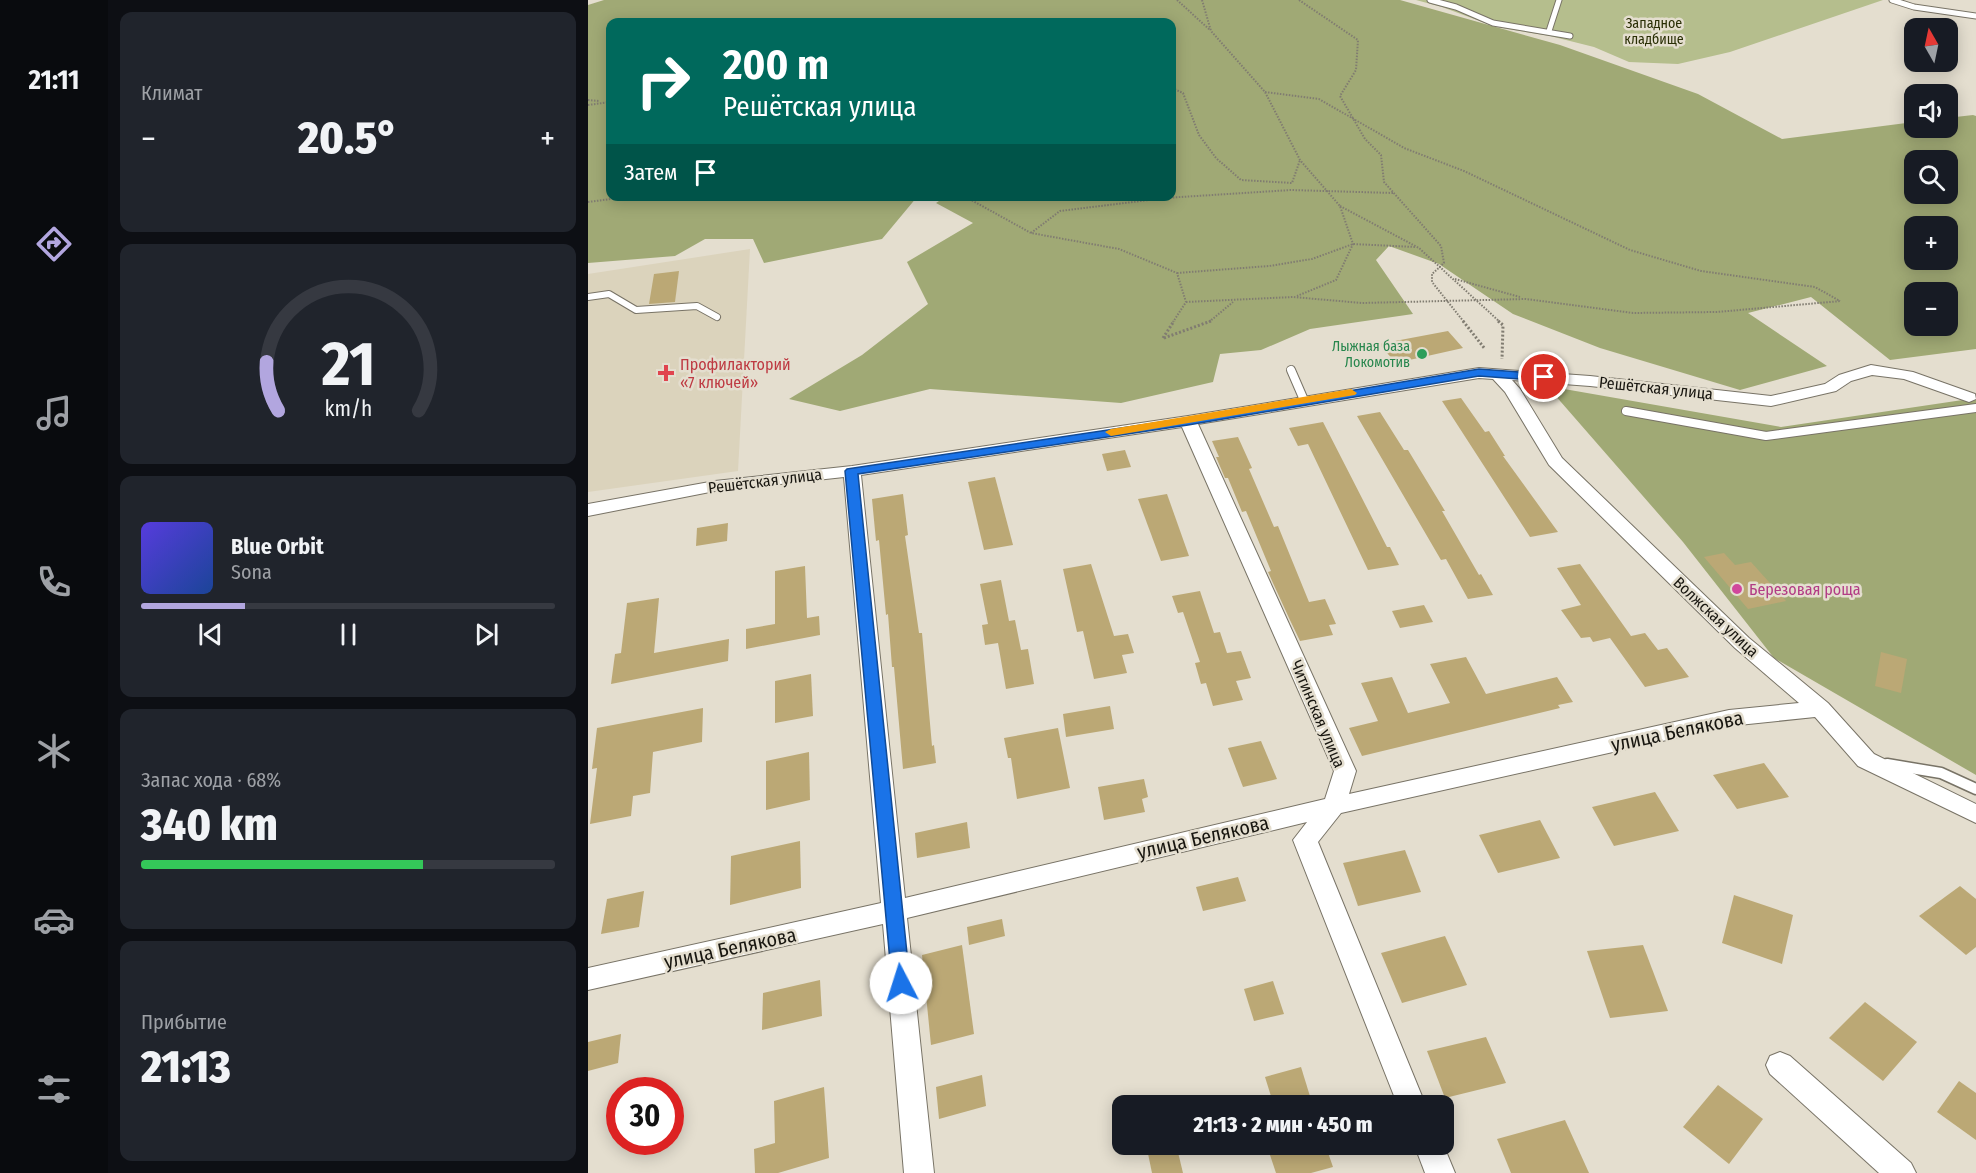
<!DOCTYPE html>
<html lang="ru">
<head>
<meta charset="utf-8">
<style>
  body { margin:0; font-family:"Fira Sans Condensed",sans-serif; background:#20242c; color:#f1f3f6; height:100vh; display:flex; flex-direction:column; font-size:22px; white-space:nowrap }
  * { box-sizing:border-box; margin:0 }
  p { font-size:20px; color:#9ea1a6 }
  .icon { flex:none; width:33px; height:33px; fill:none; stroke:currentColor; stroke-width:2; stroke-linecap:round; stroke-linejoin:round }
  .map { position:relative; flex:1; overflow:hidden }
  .panel { display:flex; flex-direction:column; gap:12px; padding:12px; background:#0d0f14; width:480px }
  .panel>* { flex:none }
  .hud { position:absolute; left:18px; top:18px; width:570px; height:183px; border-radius:12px; box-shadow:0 3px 15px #0003; background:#00695c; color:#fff; overflow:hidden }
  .needle { width:39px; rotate:351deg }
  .tools { position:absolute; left:1316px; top:18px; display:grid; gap:12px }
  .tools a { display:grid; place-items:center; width:54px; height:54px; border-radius:12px; background:#171b24; box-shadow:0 3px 15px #0003; font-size:30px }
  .speed { position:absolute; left:18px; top:1077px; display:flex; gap:12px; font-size:30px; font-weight:700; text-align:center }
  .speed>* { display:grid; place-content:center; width:78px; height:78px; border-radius:50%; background:#171b24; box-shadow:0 3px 15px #0003; line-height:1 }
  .speed .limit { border:9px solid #d22; background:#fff; color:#111 }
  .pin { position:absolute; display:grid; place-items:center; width:51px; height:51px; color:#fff; margin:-26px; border:3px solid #fff; border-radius:50%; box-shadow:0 2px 6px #0007 }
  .me { position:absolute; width:66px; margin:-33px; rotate:355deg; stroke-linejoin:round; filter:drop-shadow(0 0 4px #0008) }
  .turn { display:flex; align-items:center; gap:21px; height:126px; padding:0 18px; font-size:27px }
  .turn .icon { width:78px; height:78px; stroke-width:2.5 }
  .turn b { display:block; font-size:42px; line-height:51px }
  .then { display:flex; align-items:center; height:57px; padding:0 18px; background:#0003; gap:12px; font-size:22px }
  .big { font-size:45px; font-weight:800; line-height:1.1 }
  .panel .widget { flex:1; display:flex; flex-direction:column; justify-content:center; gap:9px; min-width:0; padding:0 21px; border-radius:12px; background:#20242c }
  .panel .dial { align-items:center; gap:0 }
  .dial svg { height:156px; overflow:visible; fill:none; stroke:#363941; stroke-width:7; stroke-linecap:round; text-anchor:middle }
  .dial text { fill:#f1f3f6; stroke:none }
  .song { display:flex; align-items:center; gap:18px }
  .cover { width:72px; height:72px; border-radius:9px; background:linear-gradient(135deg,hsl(250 70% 55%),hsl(220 70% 35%)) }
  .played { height:6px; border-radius:3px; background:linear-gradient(90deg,#b2a6df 25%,#363941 25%) }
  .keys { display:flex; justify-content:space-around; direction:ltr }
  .heat { display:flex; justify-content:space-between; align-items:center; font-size:33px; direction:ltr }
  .charge { height:9px; border-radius:4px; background:linear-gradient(90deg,#34c759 68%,#363941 0) }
  .trip { position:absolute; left:524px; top:1095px; width:342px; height:60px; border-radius:12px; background:#171b24; box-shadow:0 3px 15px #0003; font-weight:800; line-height:60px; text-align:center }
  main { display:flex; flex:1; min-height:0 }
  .dock { display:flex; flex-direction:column; width:108px; justify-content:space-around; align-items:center; background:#090b0e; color:#9ea1a6 }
  .dock .icon { width:42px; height:42px }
  .dock .on { color:#b2a6df }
  .dock b { font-size:27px; color:#f1f3f6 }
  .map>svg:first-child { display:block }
  .built { fill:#dbd3bc }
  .green { fill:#b5be8d }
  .forest { fill:#a0a975; fill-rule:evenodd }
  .building { fill:#bba875 }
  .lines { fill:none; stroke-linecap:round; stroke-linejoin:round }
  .service-far3-casing { stroke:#787366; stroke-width:7 }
  .service-far2-casing { stroke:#787366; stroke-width:8 }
  .service-far1-casing { stroke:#787366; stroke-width:10 }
  .service-casing { stroke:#787366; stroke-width:13 }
  .minor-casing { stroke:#787366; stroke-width:2 }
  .path-far1 { stroke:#807c71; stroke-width:2; stroke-dasharray:1.5 1.5; stroke-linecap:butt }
  .path { stroke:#807c71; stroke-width:3; stroke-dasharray:2 2; stroke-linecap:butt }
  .service-far3 { stroke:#fff; stroke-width:5 }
  .service-far2 { stroke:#fff; stroke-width:6 }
  .service-far1 { stroke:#fff; stroke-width:8 }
  .service { stroke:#fff; stroke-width:10 }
  .minor { fill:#fff; fill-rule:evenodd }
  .route { fill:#1a73e8; stroke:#114b97; stroke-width:1.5 }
  .slow { fill:#f59e0b }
  .leisure-dot { fill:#2e9e5b; stroke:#e4decf; stroke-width:2 }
  .health-dot { fill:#e0444e; stroke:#e4decf; stroke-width:2 }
  .hotel-dot { fill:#d1479c; stroke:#e4decf; stroke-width:2 }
  .labels { text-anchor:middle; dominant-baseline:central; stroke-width:5; stroke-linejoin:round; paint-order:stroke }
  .far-park-label { font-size:14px; fill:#292e04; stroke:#e4decf }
  .far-leisure-label { font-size:14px; fill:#27864d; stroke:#e4decf; text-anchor:end }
  .health-label { font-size:16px; fill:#be3a42; stroke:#e4decf; text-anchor:start }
  .street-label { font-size:16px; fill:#181610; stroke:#e4decf }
  .hotel-label { font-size:16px; fill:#b23c85; stroke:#e4decf; text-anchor:start }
  .near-street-label { font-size:20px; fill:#181610; stroke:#e4decf }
</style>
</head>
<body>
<main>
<nav class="dock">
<b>21:11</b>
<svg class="icon on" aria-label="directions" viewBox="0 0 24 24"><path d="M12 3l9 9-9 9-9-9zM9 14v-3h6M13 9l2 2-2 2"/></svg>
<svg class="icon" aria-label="music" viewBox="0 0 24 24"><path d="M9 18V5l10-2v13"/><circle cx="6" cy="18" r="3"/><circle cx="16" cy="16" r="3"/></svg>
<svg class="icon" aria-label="phone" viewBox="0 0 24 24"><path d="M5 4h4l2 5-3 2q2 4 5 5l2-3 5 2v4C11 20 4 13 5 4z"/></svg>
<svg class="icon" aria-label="climate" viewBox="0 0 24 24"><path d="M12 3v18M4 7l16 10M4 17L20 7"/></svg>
<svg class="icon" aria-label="car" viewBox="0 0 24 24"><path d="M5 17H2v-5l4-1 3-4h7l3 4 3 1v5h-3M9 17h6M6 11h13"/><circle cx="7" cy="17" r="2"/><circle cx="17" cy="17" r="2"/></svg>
<svg class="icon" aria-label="filters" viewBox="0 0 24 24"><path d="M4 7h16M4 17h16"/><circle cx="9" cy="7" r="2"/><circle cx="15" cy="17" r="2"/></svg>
</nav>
<section class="panel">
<div class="widget"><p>Климат</p>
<div class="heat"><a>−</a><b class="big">20.5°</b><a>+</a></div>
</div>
<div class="widget dial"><svg viewBox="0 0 100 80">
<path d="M14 69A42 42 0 1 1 86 69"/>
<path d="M14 69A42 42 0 0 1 8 44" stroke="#b2a6df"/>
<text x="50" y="56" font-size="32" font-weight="700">21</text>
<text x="50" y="72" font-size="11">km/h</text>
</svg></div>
<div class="widget">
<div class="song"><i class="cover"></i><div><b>Blue Orbit</b><p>Sona</p></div></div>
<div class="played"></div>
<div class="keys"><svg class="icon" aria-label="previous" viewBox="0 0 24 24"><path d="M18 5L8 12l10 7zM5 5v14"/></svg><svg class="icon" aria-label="pause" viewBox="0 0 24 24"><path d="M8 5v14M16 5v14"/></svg><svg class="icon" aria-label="next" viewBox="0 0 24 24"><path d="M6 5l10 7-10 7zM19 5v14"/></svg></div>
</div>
<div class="widget"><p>Запас хода · 68%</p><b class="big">340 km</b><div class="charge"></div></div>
<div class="widget"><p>Прибытие</p><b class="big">21:13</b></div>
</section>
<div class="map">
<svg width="1388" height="1173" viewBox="0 0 1388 1173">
  <rect width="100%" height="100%" fill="#e4decf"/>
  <polygon class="built" points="162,249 150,471 0,492 0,274"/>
  <polygon class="green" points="828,0 1295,0 1142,52 1090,64 1041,62 1006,47 962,36 908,27 854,7"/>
  <g class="forest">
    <path d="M16 0H812L972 45 1110 94 1194 139 1326 122V128H1359V118L1385 115 1388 116V349L1302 360 1223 297 1160 313 1239 366 1152 390 1012 348 925 314 851 264 801 246 788 260 825 314 722 329 673 350 632 354 625 382 533 403 342 389 252 411 201 399 274 355 340 304 319 262 385 223 348 203 357 197 584 196V22H22V196L329 197 294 239 176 263 165 239H117L87 256 0 263V5ZM1326 160H1359V194H1326ZM1326 226H1359V260H1326ZM1326 292H1359V326H1326Z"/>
    <polygon points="959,386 1193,427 1388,398 1388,775 1186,658 1095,542"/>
  </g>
  <g class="building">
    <polygon points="91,271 87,302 61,304 66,274"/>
    <polygon points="860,331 875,348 808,363 791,344"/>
    <polygon points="873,398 897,432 901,431 917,456 915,456 970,532 942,537 854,401"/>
    <polygon points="792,412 816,450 820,450 857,511 854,511 891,575 893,574 905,595 880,599 858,559 853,560 769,416"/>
    <polygon points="735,422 799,547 802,547 811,565 780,570 720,444 710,446 701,428"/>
    <polygon points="650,437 664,468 661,469 686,527 690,526 721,602 737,599 748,624 741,625 745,635 712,641 701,618 680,572 683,571 658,511 654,512 640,478 637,478 628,457 631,457 624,441"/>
    <polygon points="537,450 543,467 519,471 514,454"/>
    <polygon points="407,477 425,545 396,550 380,482"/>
    <polygon points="315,494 320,535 317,536 331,633 334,633 344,746 346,745 348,763 315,769 306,667 304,667 300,614 298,615 291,540 288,541 284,499"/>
    <polygon points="579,494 601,556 573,561 550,499"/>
    <polygon points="140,523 139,541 108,546 109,528"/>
    <polygon points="1136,553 1147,565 1163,562 1198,601 1160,609 1116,557"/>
    <polygon points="503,564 526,636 540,634 546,653 534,655 539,673 506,679 495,631 489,632 475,569"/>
    <polygon points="992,564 1043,636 1057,633 1070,650 1079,648 1101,677 1057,687 1022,638 1005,642 1002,637 993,638 973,610 993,605 969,568"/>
    <polygon points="217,566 219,618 231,616 232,635 158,649 158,629 187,624 187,571"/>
    <polygon points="413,580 421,621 427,620 433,650 440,649 446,684 418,689 410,643 397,645 394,625 400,624 392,584"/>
    <polygon points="612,591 626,633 632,632 639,653 653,651 663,678 648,681 655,700 625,706 618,683 613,684 607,663 612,662 595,612 590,613 584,596"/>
    <polygon points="71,598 66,653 141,639 140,661 23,684 27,654 33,653 39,603"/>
    <polygon points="836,605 845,622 812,628 804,611"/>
    <polygon points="1293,652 1319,659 1313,693 1287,686"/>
    <polygon points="878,657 898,694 969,677 985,702 970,705 972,708 774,756 761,728 790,721 773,683 804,677 820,713 862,703 842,664"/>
    <polygon points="223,674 225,716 187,723 187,681"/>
    <polygon points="522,706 526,729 478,737 475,714"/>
    <polygon points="115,708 114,742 65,752 62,793 45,796 43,816 2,824 9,768 4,769 9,728"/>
    <polygon points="470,728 482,788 429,799 423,758 420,758 416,738"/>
    <polygon points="673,741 689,779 655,787 640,748"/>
    <polygon points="221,752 222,800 178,810 178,761"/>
    <polygon points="1176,763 1201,797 1149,809 1125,775"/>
    <polygon points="556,779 560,797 554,799 557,812 516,820 510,787"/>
    <polygon points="1067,792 1091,831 1026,846 1004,807"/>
    <polygon points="952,820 972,858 910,873 891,835"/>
    <polygon points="379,822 382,848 329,858 327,833"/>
    <polygon points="212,841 213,888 142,905 143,856"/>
    <polygon points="817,850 833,892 770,906 755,863"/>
    <polygon points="650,877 658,901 615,911 608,887"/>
    <polygon points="1372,886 1388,899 1388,947 1378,955 1331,916"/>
    <polygon points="56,891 51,927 13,934 19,899"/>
    <polygon points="1146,895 1205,915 1194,964 1134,943"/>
    <polygon points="414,919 417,936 381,945 379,927"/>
    <polygon points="857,936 879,985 814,1003 793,953"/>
    <polygon points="374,945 386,1034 343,1045 334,955"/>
    <polygon points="1055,945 1080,1011 1022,1018 999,951"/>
    <polygon points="232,980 234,1016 174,1030 175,993"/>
    <polygon points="685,981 696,1014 666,1021 656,989"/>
    <polygon points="1277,1002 1329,1042 1295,1081 1241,1038"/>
    <polygon points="33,1034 30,1063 0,1071 0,1042"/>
    <polygon points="898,1037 918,1083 857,1098 839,1051"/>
    <polygon points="713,1067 725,1106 686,1106 677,1077"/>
    <polygon points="394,1075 398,1106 351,1119 348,1087"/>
    <polygon points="1371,1081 1388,1093 1388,1140 1349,1112"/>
    <polygon points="1130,1085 1175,1119 1141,1164 1095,1127"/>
    <polygon points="236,1087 241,1158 190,1173 167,1173 166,1149 187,1143 186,1101"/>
    <polygon points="977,1120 1001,1173 923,1173 909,1139"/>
    <polygon points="558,1144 588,1144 595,1173 564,1173"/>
    <polygon points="719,1144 737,1144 745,1167 723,1173 688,1173 682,1155"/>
  </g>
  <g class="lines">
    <defs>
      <g id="service-far3">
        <polyline points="842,0 868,7 905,23 982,36"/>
        <polyline points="1304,0 1326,7 1388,16"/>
        <polyline points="961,31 971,0"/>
      </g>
      <polyline id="service-far2" points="0,297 21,294 48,310 109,306 129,317"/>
      <g id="service-far1">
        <polyline points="703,370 716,400"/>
        <polyline points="1038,411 1178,436 1388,408"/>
      </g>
      <polyline id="service" points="1299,764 1353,773 1388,789"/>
      <g id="minor">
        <path d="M1283 365 1325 372 1387 394 1388 399 1381 402 1316 379 1284 375 1263 381 1248 391 1183 406 1002 386 924 380 932 389 974 458 1161 638 1240 703 1286 754 1388 804V823L1270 766 1227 717 1141 726 753 813 730 842 838 1106H810L705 840 719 822 319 918 346 1173H316L295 924 0 990V968L293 903 256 477 127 491 0 516V504L127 481 264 466 600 416 891 368 1002 376 1183 396 1237 384 1251 375ZM891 378 905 379 917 392 961 465 1147 648 1211 703 1141 710 761 794 768 771 610 424ZM594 427 746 771 737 799 317 898 273 475Z"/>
        <polygon points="1192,1052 1202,1056 1323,1163 1328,1173 1291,1173 1182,1074 1178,1065 1182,1056"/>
        <polygon points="826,1144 855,1144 867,1173 837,1173"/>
      </g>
    </defs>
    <use href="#service-far3" class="service-far3-casing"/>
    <use href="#service-far2" class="service-far2-casing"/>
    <use href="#service-far1" class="service-far1-casing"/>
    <use href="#service" class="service-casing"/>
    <use href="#minor" class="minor-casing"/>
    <g class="path-far1">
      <polyline points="589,0 622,30"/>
      <polyline points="614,0 623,31 677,92 712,160 752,206 765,244 748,280 709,296"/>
      <polyline points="711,0 770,40 768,70 752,96 777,139 793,155 796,182 853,246 856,263 844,274 844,282 876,322"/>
      <polyline points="584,88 595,93 611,135 628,158 653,180 704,183 712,160"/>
      <polyline points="677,92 731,99 816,148 876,171 1042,250 1113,271 1227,287 1252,301"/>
      <polyline points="0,100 11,101"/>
      <polyline points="0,105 22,102"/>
      <polyline points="376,196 443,233 531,249 589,273 598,302 585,322"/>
      <polyline points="0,202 46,196"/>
      <polyline points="752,206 831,248 912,322"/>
      <polyline points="443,233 472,211 577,198 703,190 805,193"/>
      <polyline points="589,273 681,266 724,259 765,244 827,247"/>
      <polyline points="867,279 932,297"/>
      <polyline points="598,302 705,297 774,303 938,299 1045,313 1129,312 1253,301"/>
      <polyline points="621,322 645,302"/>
    </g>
    <g class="path">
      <polyline points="875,321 897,349"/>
      <polyline points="910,321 915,325 914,359"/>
      <polyline points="575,338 586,321"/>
      <polyline points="576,338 623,321"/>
    </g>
    <use href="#service-far3" class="service-far3"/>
    <use href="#service-far2" class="service-far2"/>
    <use href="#service-far1" class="service-far1"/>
    <use href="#service" class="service"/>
    <use href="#minor" class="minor"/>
  </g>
  <polygon class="route" points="891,369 956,374 961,377 956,381 891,376 600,425 270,474 322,983 320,988 313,991 307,988 304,983 257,471 259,469 600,418"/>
  <polygon class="slow" points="763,389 769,393 767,395 523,436 517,432 523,429"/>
  <circle class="leisure-dot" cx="834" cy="354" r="6"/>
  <path class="health-dot" d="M75 364h6v6h6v6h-6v6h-6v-6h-6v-6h6z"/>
  <circle class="hotel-dot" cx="1149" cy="589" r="6"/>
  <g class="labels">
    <g class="far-park-label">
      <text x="1066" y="23">Западное<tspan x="1066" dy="16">кладбище</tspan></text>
    </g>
    <g class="far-leisure-label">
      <text x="822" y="346">Лыжная база<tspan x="822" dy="16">Локомотив</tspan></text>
    </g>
    <g class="health-label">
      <text x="92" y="364">Профилакторий<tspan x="92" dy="18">«7 ключей»</tspan></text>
    </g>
    <g class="street-label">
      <text transform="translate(1068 388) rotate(6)">Решётская улица</text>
      <text transform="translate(177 481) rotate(-7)">Решётская улица</text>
      <text transform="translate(1128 617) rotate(43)">Волжская улица</text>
      <text transform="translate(730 714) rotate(67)">Читинская улица</text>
    </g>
    <g class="hotel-label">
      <text x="1161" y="589">Березовая роща</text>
    </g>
    <g class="near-street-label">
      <text transform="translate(1089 731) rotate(-12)">улица Белякова</text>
      <text transform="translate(615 837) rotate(-13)">улица Белякова</text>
      <text transform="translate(142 948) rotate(-12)">улица Белякова</text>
    </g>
  </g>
</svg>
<div class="tools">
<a><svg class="needle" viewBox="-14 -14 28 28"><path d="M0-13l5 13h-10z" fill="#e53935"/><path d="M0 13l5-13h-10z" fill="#9ea1a6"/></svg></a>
<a><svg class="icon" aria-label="sound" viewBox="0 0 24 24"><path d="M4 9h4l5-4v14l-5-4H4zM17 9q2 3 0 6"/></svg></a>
<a><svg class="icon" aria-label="search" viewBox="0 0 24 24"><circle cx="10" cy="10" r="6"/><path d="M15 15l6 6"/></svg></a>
<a>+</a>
<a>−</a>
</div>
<div class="speed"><div class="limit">30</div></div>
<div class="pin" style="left:956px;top:377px;background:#d93025"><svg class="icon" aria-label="arrive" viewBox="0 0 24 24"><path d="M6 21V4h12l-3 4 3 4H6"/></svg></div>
<svg class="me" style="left:313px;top:983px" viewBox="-20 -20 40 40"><circle r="19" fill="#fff"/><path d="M0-13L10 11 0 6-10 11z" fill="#1a73e8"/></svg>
<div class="trip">21:13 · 2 мин · 450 m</div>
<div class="hud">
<div class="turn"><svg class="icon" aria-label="right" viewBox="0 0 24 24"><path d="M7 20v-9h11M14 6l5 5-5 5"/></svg><div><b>200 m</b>Решётская улица</div></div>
<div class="then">Затем<svg class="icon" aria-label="arrive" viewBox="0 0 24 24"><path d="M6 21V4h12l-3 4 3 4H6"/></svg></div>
</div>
</div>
</main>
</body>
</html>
